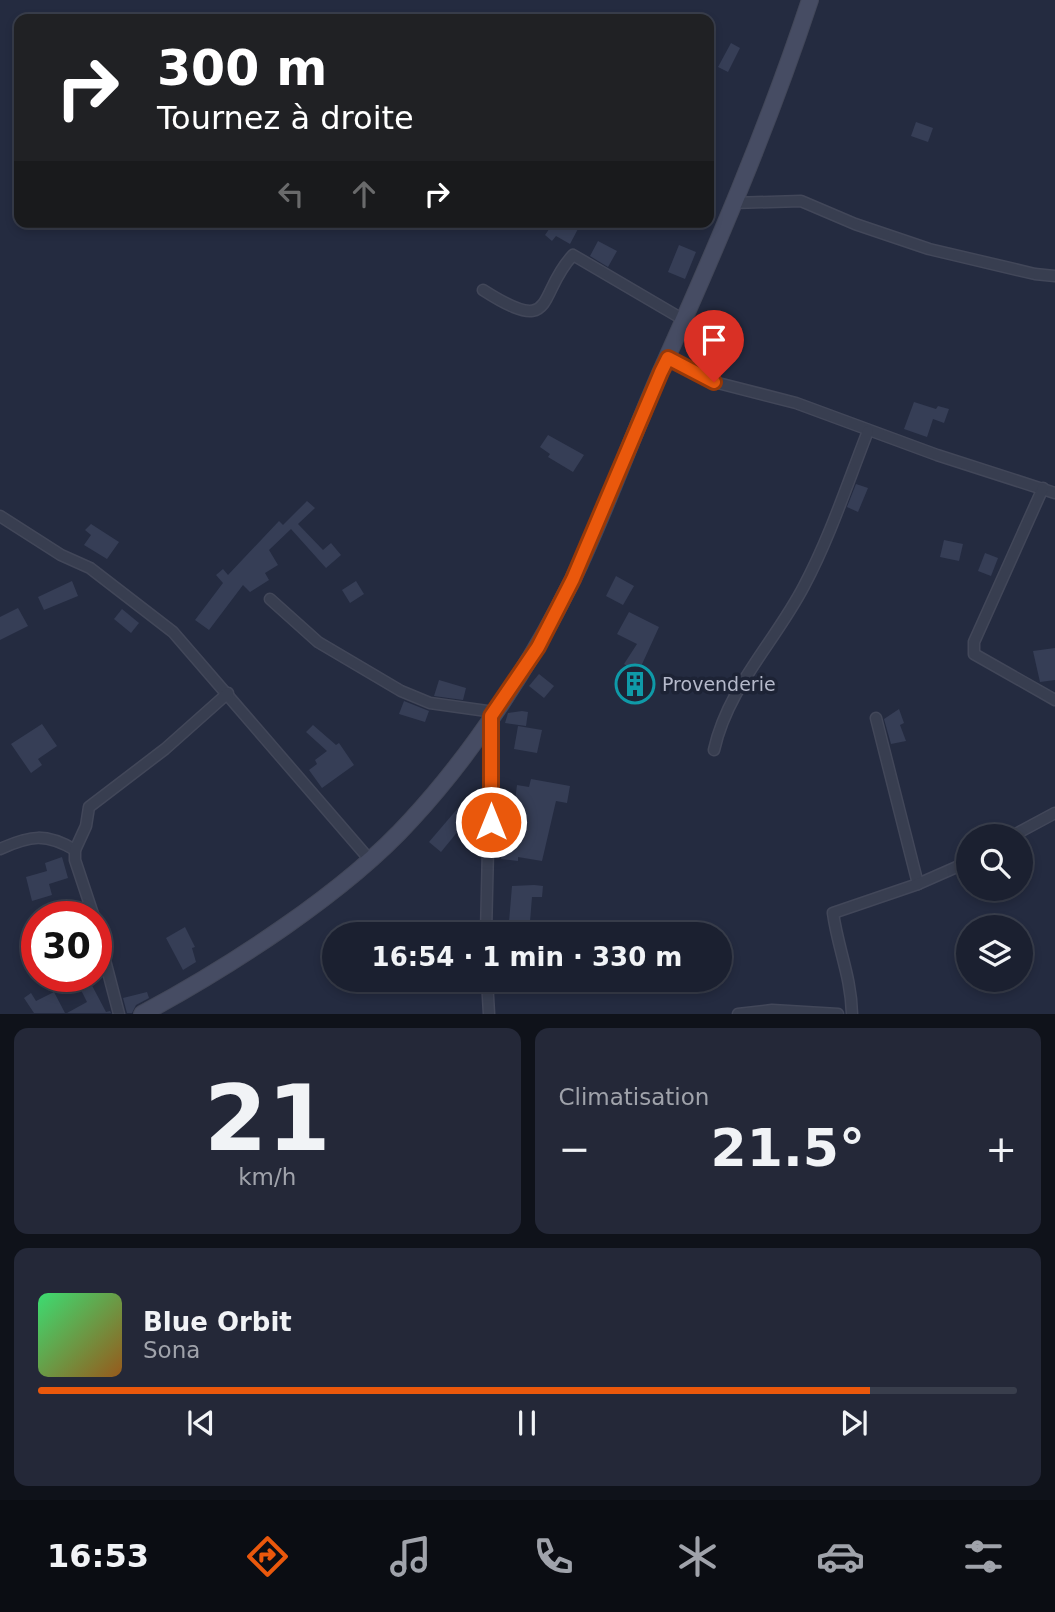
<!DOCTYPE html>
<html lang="fr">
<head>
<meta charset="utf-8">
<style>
  body { margin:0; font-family:"DejaVu Sans",sans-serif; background:#242838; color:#f1f3f6; height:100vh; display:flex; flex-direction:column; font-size:26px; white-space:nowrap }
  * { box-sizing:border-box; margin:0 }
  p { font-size:23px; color:#a0a3ab }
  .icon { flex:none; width:38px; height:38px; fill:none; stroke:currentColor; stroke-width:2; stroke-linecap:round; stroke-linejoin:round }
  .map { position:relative; height:1014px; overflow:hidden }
  .details { display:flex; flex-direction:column; gap:14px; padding:14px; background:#0f121a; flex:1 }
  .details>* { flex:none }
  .guide { position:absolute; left:14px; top:14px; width:700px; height:214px; border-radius:14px; box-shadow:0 4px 10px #0003,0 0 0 2px #393e4c; background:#202124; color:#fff; overflow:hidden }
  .fabs { position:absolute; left:956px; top:824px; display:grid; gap:14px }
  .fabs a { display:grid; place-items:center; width:77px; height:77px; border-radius:50%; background:#1b2030; box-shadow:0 4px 10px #0003,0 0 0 2px #393e4c; font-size:35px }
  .speed { position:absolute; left:21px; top:901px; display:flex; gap:14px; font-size:35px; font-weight:700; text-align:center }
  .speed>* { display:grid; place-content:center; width:91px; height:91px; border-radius:50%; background:#1b2030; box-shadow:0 4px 10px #0003,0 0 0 2px #393e4c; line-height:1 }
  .speed .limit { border:10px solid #d22; background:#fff; color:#111 }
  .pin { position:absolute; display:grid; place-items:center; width:60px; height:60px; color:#fff; margin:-72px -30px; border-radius:50% 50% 50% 0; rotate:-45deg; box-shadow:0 0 7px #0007 }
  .pin .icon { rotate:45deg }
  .me { position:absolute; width:77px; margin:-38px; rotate:0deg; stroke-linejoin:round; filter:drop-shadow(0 0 5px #0008) }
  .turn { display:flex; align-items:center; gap:24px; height:147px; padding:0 28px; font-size:32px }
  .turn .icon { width:91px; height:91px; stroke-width:2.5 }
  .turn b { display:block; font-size:49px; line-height:60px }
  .lanes { display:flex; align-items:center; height:66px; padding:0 28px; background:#0003; justify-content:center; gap:35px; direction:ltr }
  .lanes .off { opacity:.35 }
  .big { font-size:52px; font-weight:800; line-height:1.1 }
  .details .tile { flex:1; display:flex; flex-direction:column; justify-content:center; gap:10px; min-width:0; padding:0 24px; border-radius:14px; background:#242838 }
  .details .dial { align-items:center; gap:0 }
  .dial b { font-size:91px; line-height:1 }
  .song { display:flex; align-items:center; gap:21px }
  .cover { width:84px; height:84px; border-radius:10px; background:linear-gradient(135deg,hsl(140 70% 55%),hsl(30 70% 35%)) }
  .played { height:7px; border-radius:4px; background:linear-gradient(90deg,#ea580c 85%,#393e4c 85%) }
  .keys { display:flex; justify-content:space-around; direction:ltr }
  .heat { display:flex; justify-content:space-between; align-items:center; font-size:38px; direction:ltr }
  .details .tiles { flex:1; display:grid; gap:14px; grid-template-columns:1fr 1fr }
  .tile:last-child { grid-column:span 2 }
  .trip { position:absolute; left:322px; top:922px; width:410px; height:70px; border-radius:35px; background:#1b2030; box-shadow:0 4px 10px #0003,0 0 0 2px #393e4c; font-weight:800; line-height:70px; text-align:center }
  .dock { display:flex; height:112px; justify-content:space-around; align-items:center; background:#0b0d13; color:#a0a3ab }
  .dock .icon { width:49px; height:49px }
  .dock .active { color:#ea580c }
  .dock b { font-size:32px; color:#f1f3f6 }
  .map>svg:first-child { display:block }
  .building { fill:#363e56 }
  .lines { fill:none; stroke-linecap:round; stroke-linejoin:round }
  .street-casing { stroke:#424759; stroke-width:13 }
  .secondary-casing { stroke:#424759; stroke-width:18 }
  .street { stroke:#383e50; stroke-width:10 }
  .secondary { stroke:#464c63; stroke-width:16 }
  .route-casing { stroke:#983908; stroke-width:18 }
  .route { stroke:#ea580c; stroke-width:12 }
  .labels { text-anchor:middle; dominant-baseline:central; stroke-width:7; stroke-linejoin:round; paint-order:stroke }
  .poi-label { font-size:19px; fill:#b5b9ca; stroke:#1d2335; text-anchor:start }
</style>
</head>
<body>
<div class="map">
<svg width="1055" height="1014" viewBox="0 0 1055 1014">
  <rect width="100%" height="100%" fill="#242b40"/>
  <g class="building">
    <polygon points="731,43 740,48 728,72 718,67"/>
    <polygon points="916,122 933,128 928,142 911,136"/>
    <polygon points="554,222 571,222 579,227 570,244 556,236 552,241 545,235"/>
    <polygon points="598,241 617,251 608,267 590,256"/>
    <polygon points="679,245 696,252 685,279 668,272"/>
    <polygon points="724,339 740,347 732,363 716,355"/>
    <polygon points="914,402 936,409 938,406 949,409 944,423 933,419 927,437 904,429"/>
    <polygon points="548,435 584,455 573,472 548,457 550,454 540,447"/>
    <polygon points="856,484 868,488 858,512 847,507"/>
    <polygon points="307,501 315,508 298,524 323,550 331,543 341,555 326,568 291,529 269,550 278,565 265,573 269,580 250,592 243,585 209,630 195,620 223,583 216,575 223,569 228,575 279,521 283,525"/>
    <polygon points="91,524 119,542 107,559 84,545 91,535 85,530"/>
    <polygon points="944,540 963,544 959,561 940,557"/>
    <polygon points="985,553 998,558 991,576 978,571"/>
    <polygon points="616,576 634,586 623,605 606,596"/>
    <polygon points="72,581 78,596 44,610 38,597"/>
    <polygon points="356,581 364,594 350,603 342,590"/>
    <polygon points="18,608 28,626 0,640 0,617"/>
    <polygon points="122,609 139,623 131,633 114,619"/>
    <polygon points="629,612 659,627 638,673 624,664 637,644 617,634"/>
    <polygon points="1055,648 1055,680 1040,682 1033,651"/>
    <polygon points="629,672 648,684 640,695 622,683"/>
    <polygon points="539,674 554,686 544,698 529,686"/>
    <polygon points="439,680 466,688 463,700 434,696"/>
    <polygon points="404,701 429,711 425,722 399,714"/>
    <polygon points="899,709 904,723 900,725 906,741 891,744 884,719"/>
    <polygon points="522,711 528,712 526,726 505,723 508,713"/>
    <polygon points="42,724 57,746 38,759 42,765 31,773 11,744"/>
    <polygon points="313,725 336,745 339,743 354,765 322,788 309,770 317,764 315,760 327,751 306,732"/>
    <polygon points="518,726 542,730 537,753 514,749"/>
    <polygon points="531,779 570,786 567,803 556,801 542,861 518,857 518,861 501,859 507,807 514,808 517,785 529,787"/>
    <polygon points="470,794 481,803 441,852 429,842"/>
    <polygon points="62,857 68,878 49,884 52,895 32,901 26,877 47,871 45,863"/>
    <polygon points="534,885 543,886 542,897 532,897 529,934 508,934 512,886"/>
    <polygon points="185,927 195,947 192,948 196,962 183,970 166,938"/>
    <polygon points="74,976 87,976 106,1012 110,1011 111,1013 67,1013 87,1002"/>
    <polygon points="54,992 65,1013 34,1013 24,998 31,993 36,1001"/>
    <polygon points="147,992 149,998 136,1005 132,1013 127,1013 123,998"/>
  </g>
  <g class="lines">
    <defs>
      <g id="street">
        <polyline points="732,203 801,201 855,224 929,249 1035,274 1055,276"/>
        <path d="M483 290C558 338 536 294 573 255L684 320"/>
        <polyline points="668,358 714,382 796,403 937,455 1055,493"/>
        <polyline points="1043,488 974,642 974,654 1055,700"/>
        <polyline points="0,516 61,555 90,568 173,632 370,860"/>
        <polyline points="270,599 318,642 401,691 430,703 494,712"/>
        <polyline points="876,718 918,884"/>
        <path d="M714 750C728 687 775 642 804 586 830 537 848 482 868 431"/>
        <polyline points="1012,836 1055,813"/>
        <path d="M0 849C31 835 46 833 75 850"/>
        <polyline points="94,917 75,860 75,850 86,826 89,807 165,749 228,693"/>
        <polyline points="96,926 119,1014"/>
        <polyline points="486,934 491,719"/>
        <polyline points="487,980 489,1014"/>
        <polyline points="738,1014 772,1010 838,1014"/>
        <path d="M852 1014C851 976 838 949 833 913L918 884 968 862"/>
      </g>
      <path id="secondary" d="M142 1014C229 967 345 893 411 820 474 752 531 664 572 581 605 513 630 442 660 373 715 251 768 127 810 0"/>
    </defs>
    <use href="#street" class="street-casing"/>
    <use href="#secondary" class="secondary-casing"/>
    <use href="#street" class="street"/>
    <use href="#secondary" class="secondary"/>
  </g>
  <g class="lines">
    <defs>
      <polyline id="route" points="491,822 491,716 538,647 573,579 661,372 668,358 714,382"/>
    </defs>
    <use href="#route" class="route-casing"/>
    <use href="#route" class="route"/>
  </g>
  <defs>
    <symbol id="building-ring" viewBox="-11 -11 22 22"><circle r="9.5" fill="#1d2335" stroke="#0f9aa8" stroke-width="1.5"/><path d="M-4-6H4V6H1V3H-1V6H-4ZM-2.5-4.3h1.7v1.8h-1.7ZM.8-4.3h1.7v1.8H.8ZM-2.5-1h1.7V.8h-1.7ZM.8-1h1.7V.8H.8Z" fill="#0f9aa8"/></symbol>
  </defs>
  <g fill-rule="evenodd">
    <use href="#building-ring" x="613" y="662" width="44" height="44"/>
  </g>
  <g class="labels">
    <g class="poi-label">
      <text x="662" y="684">Provenderie</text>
    </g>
  </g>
</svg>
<div class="fabs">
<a><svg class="icon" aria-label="search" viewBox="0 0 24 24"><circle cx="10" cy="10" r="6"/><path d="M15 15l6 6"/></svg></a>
<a><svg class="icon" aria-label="layers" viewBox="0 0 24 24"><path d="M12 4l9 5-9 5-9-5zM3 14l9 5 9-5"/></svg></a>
</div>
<div class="speed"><div class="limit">30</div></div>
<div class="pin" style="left:714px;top:382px;background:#d93025"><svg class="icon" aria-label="arrive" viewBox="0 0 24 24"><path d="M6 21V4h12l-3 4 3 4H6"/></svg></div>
<svg class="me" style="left:491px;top:822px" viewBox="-20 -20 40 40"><circle r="17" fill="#ea580c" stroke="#fff" stroke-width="3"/><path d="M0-11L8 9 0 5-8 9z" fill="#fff"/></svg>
<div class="trip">16:54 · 1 min · 330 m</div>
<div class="guide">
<div class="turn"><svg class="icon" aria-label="right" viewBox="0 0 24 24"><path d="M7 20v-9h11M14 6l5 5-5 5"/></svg><div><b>300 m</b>Tournez à droite</div></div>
<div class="lanes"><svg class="icon off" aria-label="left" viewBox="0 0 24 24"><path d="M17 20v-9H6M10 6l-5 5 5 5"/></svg><svg class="icon off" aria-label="ahead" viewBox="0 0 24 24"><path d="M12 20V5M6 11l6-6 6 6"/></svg><svg class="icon" aria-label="right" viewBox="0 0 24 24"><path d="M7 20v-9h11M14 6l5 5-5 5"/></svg></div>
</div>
</div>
<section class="details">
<div class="tiles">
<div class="tile dial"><b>21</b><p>km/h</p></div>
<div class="tile"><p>Climatisation</p>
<div class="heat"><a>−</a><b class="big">21.5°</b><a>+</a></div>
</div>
<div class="tile">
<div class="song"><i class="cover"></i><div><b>Blue Orbit</b><p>Sona</p></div></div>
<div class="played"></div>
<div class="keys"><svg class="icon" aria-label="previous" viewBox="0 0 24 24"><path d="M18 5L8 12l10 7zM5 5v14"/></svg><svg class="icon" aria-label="pause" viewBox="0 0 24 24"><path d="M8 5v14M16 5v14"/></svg><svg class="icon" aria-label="next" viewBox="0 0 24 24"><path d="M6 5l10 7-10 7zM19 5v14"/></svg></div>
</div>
</div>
</section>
<nav class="dock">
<b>16:53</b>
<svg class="icon active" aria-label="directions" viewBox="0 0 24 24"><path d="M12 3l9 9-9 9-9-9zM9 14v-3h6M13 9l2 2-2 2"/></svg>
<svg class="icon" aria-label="music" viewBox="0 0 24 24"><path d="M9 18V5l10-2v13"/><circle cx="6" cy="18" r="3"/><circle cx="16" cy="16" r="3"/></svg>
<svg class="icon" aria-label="phone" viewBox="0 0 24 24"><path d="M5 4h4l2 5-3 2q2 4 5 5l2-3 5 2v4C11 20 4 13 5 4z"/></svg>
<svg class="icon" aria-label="climate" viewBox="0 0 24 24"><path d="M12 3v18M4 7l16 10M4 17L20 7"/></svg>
<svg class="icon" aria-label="car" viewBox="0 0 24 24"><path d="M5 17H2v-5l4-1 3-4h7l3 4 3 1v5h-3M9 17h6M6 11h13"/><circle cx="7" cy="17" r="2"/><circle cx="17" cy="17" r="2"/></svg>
<svg class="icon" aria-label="filters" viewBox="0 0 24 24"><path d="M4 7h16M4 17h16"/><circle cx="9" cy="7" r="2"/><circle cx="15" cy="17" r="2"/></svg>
</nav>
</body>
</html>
